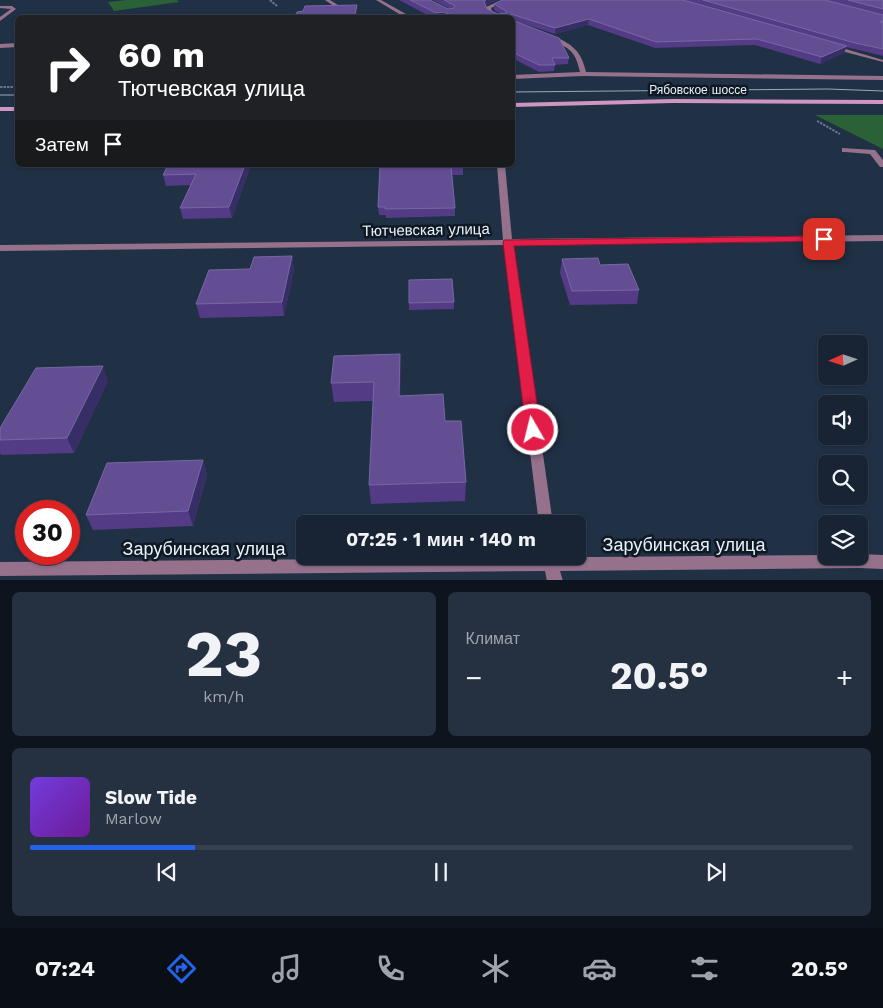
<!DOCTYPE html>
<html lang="ru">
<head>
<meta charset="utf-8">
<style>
  body { margin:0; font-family:"Work Sans",sans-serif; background:#253040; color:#f1f3f6; height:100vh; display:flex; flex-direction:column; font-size:19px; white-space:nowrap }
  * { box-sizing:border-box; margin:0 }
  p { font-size:16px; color:#9fa4ac }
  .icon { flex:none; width:28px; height:28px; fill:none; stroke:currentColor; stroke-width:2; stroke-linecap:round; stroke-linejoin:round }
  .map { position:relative; height:580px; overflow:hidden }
  .details { display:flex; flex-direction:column; gap:12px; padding:12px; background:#0d141d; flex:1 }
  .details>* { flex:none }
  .guide { position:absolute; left:15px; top:15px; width:500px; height:152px; border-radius:8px; box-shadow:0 1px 4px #0004,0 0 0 1px #36414f; background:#202124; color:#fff; overflow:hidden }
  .needle { width:32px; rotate:267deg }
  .fabs { position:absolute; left:818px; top:335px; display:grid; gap:10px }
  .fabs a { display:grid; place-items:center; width:50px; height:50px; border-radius:8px; background:#182434; box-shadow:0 1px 4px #0004,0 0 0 1px #36414f; font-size:25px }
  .speed { position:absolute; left:15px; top:500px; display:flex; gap:10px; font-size:25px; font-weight:700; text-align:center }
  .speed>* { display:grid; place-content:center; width:65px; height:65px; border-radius:50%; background:#182434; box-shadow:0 1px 4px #0004,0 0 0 1px #36414f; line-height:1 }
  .speed .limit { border:8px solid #d22; background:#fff; color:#111 }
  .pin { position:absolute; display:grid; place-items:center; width:42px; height:42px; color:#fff; margin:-21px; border-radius:10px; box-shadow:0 2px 8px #0006 }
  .me { position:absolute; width:55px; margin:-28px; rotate:352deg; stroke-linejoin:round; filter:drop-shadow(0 0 4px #0008) }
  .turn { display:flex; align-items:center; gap:18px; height:105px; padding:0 20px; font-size:22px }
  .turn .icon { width:65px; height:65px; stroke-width:2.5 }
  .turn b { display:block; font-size:35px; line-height:42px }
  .then { display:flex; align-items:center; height:48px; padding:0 20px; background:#0003; gap:10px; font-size:19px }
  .big { font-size:38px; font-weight:700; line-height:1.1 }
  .details .tile { flex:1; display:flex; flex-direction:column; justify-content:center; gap:8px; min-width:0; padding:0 18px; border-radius:8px; background:#253040 }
  .details .dial { align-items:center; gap:0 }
  .dial b { font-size:65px; line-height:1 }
  .song { display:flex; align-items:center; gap:15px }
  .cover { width:60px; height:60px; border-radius:8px; background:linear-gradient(135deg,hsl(260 70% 55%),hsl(280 70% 35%)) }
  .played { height:5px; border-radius:2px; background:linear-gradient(90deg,#2563eb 20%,#36414f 20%) }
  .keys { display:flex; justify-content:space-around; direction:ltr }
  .heat { display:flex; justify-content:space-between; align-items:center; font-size:28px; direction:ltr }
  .details .tiles { flex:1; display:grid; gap:12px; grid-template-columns:1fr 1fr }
  .tile:last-child { grid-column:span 2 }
  .trip { position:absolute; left:296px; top:515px; width:290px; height:50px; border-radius:8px; background:#182434; box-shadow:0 1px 4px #0004,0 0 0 1px #36414f; font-weight:700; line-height:50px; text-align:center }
  .tabs { display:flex; height:80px; justify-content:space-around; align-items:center; background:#0a0e15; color:#9fa4ac }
  .tabs .icon { width:35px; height:35px }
  .tabs .active { color:#2563eb }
  .tabs b { font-size:22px; color:#f1f3f6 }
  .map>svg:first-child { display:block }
  .green { fill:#2b6136 }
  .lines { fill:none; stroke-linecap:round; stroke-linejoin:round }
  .path { stroke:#677688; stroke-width:2; stroke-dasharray:2.5 1; stroke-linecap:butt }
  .service { fill:#95718b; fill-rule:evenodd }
  .minor { fill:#95718b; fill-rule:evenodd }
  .secondary { fill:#cf96c0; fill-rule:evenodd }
  .tram { stroke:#9aa7b8; stroke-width:1 }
  .wall { fill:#533b86 }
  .shaded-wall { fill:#382e67 }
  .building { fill:#634e93; stroke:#7768a4 }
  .route { fill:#e11d48; stroke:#92132f }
  .labels { text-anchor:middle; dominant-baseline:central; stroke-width:5; stroke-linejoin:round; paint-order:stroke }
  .far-street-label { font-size:12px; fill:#e6f1ff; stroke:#101821 }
  .street-label { font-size:15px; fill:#e6f1ff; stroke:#101821 }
  .near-street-label { font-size:18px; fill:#e6f1ff; stroke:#101821 }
</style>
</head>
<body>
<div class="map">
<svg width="883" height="581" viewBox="0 0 883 581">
  <rect width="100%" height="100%" fill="#203045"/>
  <g class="green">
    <polygon points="126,0 177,0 179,2 114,11 108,2"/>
    <polygon points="815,115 883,115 883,149"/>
  </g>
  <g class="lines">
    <g class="path">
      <polyline points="270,0 277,6"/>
      <polyline points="0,87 18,87"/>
      <polyline points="817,121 840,134"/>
    </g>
    <g class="service">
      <polygon points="325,0 330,0 349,12 349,14 401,18 344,16 342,15 345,14"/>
      <polygon points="502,0 509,0 491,8 492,11 505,18 498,18 488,13 486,7"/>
      <polygon points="0,6 12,6 16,9 0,21 0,17 11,9 0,8"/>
      <polygon points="309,15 307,17 284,18 286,17"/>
      <path d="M551 35C572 44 581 50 586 72L883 76V80L583 76 512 79V75L580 72C575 49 569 49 549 38V36Z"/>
      <polygon points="18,43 18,47 0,48 0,44"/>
      <polygon points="832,45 883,60 883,62 830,48 830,46"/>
      <polygon points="842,148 875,150 883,160 883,167 880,167 870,154 845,152 842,152"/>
      <polygon points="859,554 883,555 883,569 859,568 854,566 852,561 854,556 859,556"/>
    </g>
    <g class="minor">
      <polygon points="376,0 381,0 413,18 406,18"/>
      <polygon points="497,165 505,165 512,239 883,235 883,241 513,245 553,524 539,524 504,245 0,251 0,245 503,240"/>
      <polygon points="859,554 864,556 866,561 864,566 859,568 560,571 563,581 547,581 545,571 0,576 0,562 826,555 826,556 859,556"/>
    </g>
    <g class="secondary">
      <polygon points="673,99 883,100 883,104 673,103 512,107 512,103"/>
      <rect x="0" y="107" width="18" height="4"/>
    </g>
    <g class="tram">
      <polyline points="512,92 828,89 883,91"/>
      <polyline points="0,95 18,95"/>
    </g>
  </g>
  <g class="wall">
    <polygon points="399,0 430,0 448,9 450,9 433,0 498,0 486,5 487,9 498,14 501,14 494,10 494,4 683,0 883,0 883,56 846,47 844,53 820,64 755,45 655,48 588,25 555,34 512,20 512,18 433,18"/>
    <polygon points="512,20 569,58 568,64 555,65 554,71 539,72 512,58"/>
    <polygon points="251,165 232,218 183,219 180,208 191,185 166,186 163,175"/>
    <polygon points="380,165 463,165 463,175 452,175 455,208 455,216 386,218 386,215 379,215 378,207"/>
    <polygon points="292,256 294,270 284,316 200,318 196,304 250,269"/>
    <polygon points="562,259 600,265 639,290 637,304 570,305 560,273"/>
    <polygon points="409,280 454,302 454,309 409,310"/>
    <polygon points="400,354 400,395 445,421 466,482 465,501 371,504 369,485 373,401 334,402 331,383"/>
    <polygon points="108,381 74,453 1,455 0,453 0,428"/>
    <polygon points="203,460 207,475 193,526 93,530 86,515"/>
  </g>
  <g class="shaded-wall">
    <polygon points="486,0 498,0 484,6 484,1"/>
    <polygon points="357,5 358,18 354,18"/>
    <polygon points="444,12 444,17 436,18 436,13"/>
    <polygon points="589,19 588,25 555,34 555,28"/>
    <polygon points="847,46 844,53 820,64 822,57"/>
    <polygon points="245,165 251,165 232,218 229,207"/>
    <polygon points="292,256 294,270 284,316 282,302"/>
    <polygon points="400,354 401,373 400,415 399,396"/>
    <polygon points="103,366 108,381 74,453 67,438"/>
    <polygon points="203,460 207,475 193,526 188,511"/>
  </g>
  <g class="building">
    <polygon points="410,0 430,0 448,9 454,8 455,6 444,0 486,0 484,1 487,9 498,14 507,13 506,11 494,4 502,0 683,0 847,46 822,57 757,39 656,42 589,19 555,28 511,14 512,18 458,18 444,12 436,13"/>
    <polygon points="703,0 825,0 883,15 883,21 880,22 883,22 883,49 855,43"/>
    <polygon points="848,0 883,0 883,9"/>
    <polygon points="357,5 354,18 294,18 297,12 303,11 305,6"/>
    <polygon points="512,20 559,38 569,58 552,58 555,65 539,65 512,52"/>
    <polygon points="168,165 245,165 229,207 180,208 196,174 163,175"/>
    <polygon points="380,165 463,165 463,167 451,167 455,208 385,209 385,207 378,207"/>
    <polygon points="292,256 282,302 196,304 209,270 250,269 254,257"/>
    <polygon points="598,258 600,265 628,264 639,290 572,291 562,259"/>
    <polygon points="452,279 454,302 409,303 409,280"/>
    <polygon points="400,354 399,396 443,394 445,421 461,421 466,482 369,485 374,382 331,383 334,356"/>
    <polygon points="103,366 67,438 0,440 0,428 36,368"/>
    <polygon points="203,460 188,511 86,515 107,463"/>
  </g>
  <polygon class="route" points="824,236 827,237 829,239 827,241 514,246 541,430 538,434 533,435 528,434 526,430 503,243 504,240"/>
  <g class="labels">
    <g class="far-street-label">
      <text x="698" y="90">Рябовское шоссе</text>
    </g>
    <g class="street-label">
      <text transform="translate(426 230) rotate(-1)">Тютчевская улица</text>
    </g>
    <g class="near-street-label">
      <text x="684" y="544">Зарубинская улица</text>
      <text x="204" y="548">Зарубинская улица</text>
    </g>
  </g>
</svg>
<div class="fabs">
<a><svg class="needle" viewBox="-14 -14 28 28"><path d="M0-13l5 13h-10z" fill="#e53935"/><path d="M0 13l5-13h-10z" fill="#9fa4ac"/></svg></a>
<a><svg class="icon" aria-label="sound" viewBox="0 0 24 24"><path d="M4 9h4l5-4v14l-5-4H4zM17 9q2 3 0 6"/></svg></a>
<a><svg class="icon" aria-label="search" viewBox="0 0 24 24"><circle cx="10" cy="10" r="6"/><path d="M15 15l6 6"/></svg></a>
<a><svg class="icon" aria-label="layers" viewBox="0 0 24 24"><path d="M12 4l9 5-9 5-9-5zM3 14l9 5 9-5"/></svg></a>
</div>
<div class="speed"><div class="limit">30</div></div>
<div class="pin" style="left:824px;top:239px;background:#d93025"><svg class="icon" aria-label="arrive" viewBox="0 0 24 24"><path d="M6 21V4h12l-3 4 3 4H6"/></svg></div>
<svg class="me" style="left:533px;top:430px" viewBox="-20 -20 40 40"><circle r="17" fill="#e11d48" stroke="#fff" stroke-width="3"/><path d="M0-11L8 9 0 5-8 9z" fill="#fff"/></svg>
<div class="trip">07:25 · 1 мин · 140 m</div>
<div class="guide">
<div class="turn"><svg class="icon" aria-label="right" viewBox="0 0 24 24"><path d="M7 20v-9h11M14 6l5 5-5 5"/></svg><div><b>60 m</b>Тютчевская улица</div></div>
<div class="then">Затем<svg class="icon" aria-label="arrive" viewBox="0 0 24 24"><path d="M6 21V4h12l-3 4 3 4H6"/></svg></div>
</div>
</div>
<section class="details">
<div class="tiles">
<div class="tile dial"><b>23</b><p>km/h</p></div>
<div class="tile"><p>Климат</p>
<div class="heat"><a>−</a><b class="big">20.5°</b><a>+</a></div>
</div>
<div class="tile">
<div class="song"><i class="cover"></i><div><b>Slow Tide</b><p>Marlow</p></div></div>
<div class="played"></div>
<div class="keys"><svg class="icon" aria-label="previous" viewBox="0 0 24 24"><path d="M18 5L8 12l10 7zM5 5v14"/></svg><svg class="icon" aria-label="pause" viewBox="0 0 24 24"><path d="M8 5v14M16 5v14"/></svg><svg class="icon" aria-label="next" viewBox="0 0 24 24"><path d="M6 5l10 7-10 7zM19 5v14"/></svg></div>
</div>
</div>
</section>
<nav class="tabs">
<b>07:24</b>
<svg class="icon active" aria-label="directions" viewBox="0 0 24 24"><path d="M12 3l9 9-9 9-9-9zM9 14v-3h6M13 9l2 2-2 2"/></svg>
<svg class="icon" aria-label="music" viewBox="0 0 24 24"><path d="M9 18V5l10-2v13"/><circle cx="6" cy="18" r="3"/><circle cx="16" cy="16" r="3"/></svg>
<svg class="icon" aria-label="phone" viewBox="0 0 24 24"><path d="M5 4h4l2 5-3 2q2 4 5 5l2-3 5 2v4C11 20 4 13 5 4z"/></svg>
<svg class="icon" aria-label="climate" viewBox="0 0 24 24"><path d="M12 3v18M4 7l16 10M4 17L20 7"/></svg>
<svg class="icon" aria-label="car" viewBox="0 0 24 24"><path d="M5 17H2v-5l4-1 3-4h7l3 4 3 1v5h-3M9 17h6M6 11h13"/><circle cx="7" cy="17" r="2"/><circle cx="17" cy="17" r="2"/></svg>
<svg class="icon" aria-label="filters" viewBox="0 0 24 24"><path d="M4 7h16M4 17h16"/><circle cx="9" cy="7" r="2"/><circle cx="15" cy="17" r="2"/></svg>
<b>20.5°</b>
</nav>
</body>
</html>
